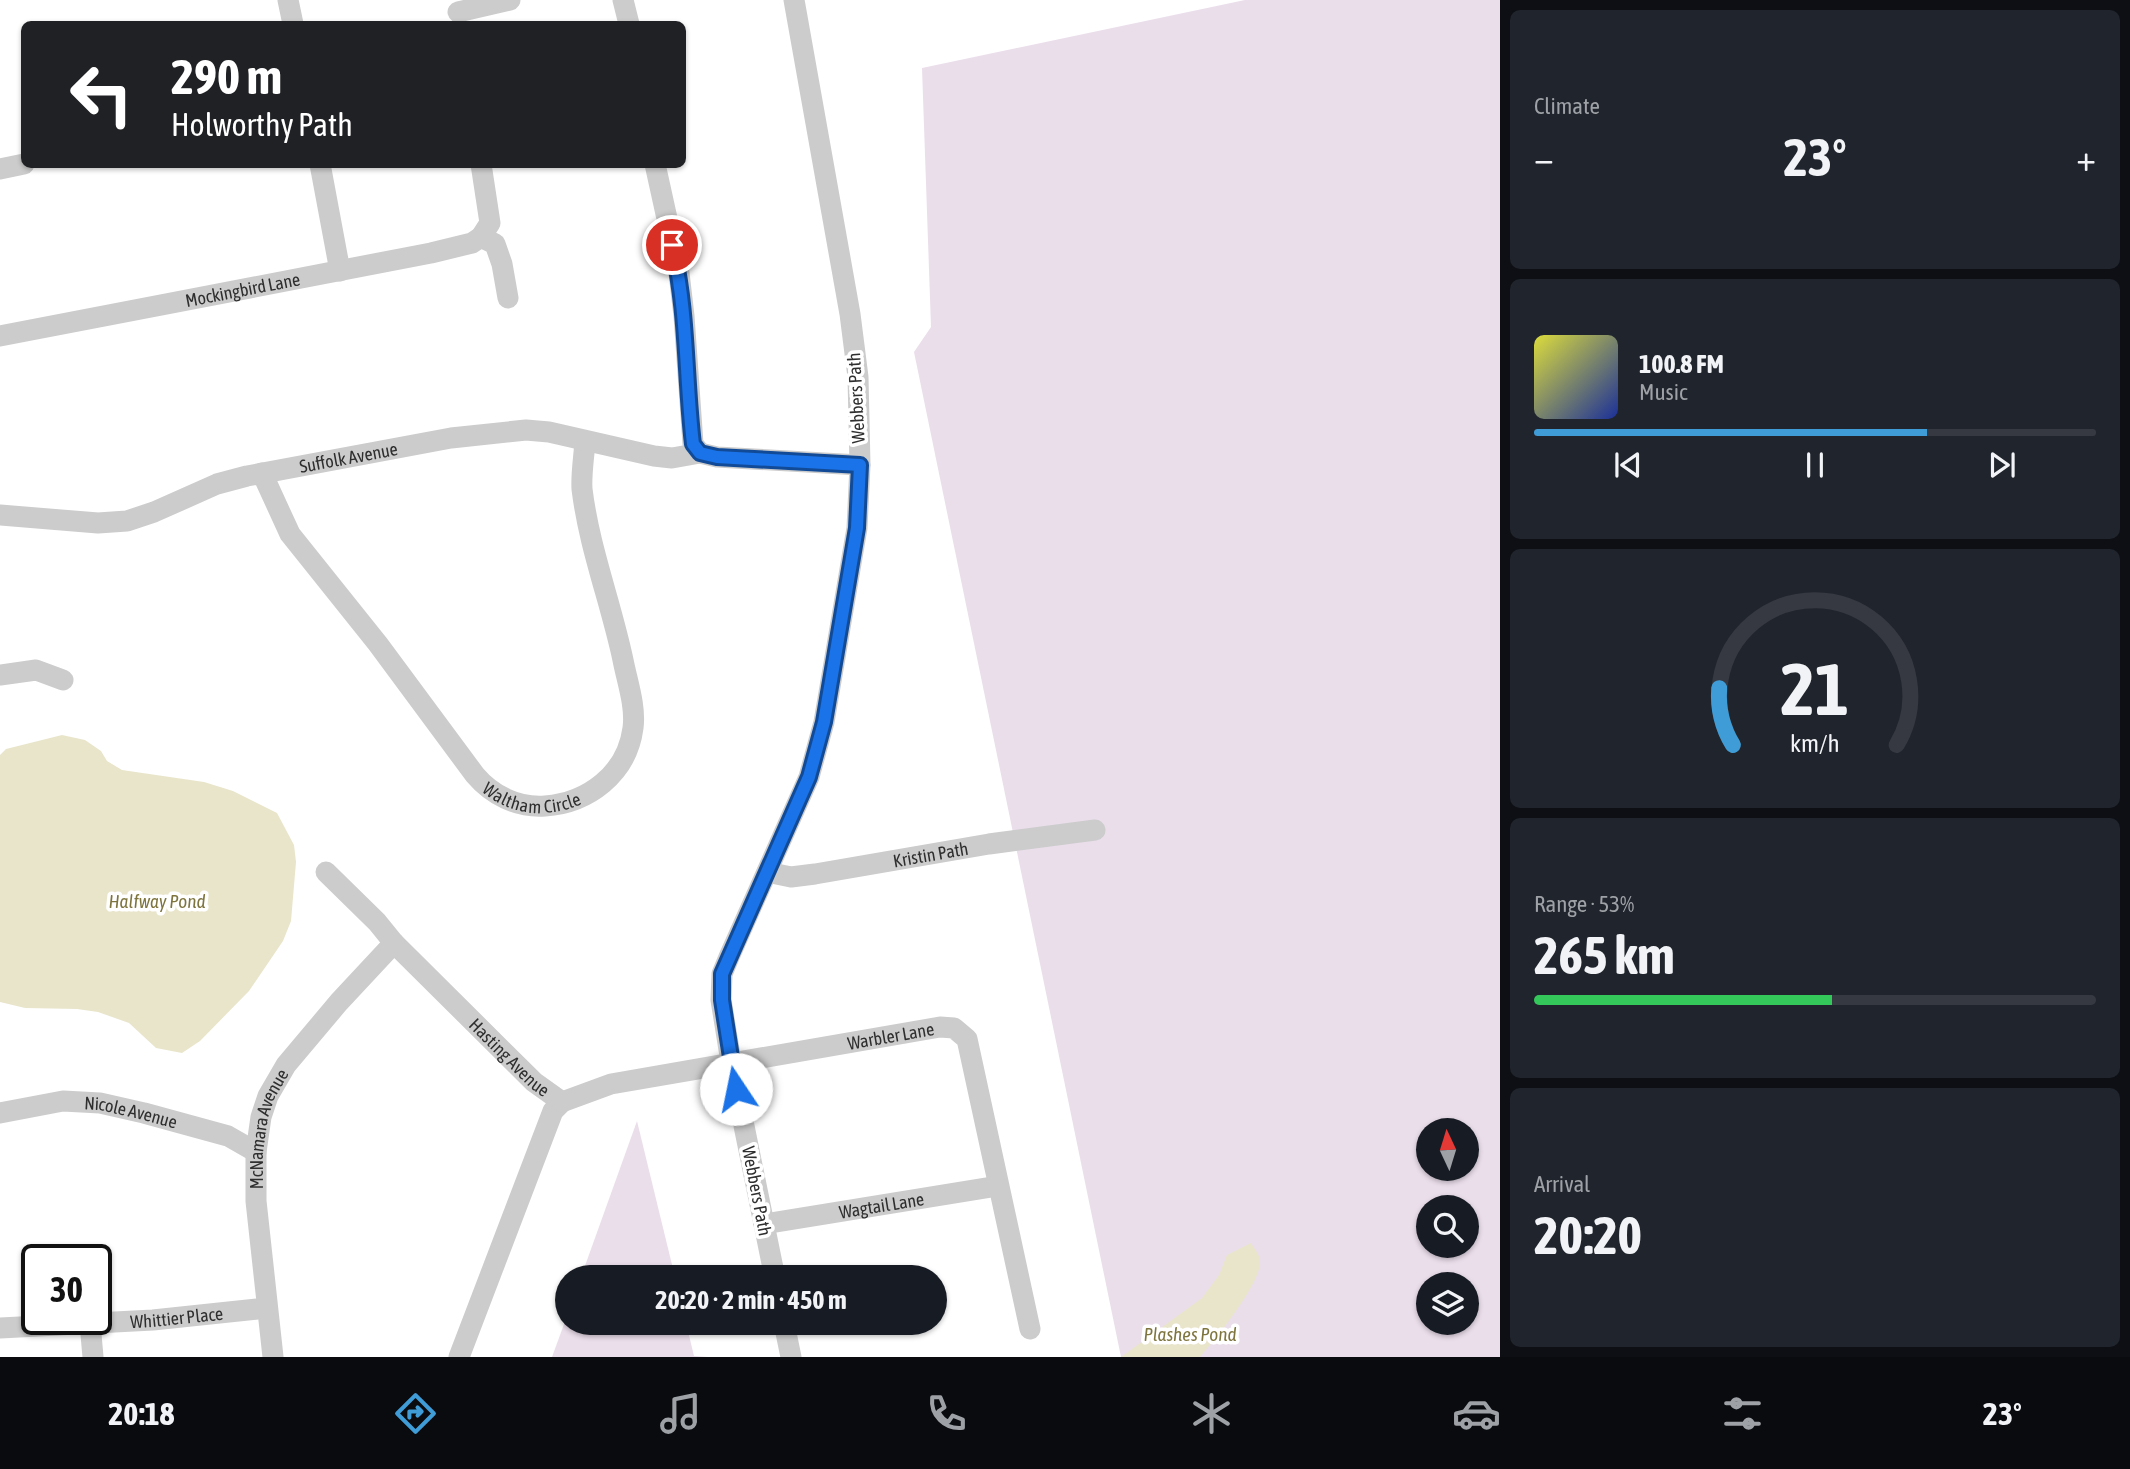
<!DOCTYPE html>
<html lang="en">
<head>
<meta charset="utf-8">
<style>
  body { margin:0; font-family:"Asap Condensed",sans-serif; background:#20242c; color:#f1f3f6; height:100vh; display:flex; flex-direction:column; font-size:26px; white-space:nowrap }
  * { box-sizing:border-box; margin:0 }
  p { font-size:23px; color:#9ea1a6 }
  .icon { flex:none; width:38px; height:38px; fill:none; stroke:currentColor; stroke-width:2; stroke-linecap:round; stroke-linejoin:round }
  .map { position:relative; flex:1; overflow:hidden }
  .panel { display:flex; flex-direction:column; gap:10px; padding:10px; background:#0d0f14; width:630px }
  .panel>* { flex:none }
  .banner { position:absolute; left:21px; top:21px; width:665px; height:147px; border-radius:10px; box-shadow:0 2px 5px #0004; background:#202124; color:#fff; overflow:hidden }
  .needle { width:46px; rotate:356deg }
  .controls { position:absolute; left:1416px; top:1118px; display:grid; gap:14px }
  .controls a { display:grid; place-items:center; width:63px; height:63px; border-radius:50%; background:#171b24; box-shadow:0 2px 5px #0004; font-size:35px }
  .speed { position:absolute; left:21px; top:1244px; display:flex; gap:14px; font-size:35px; font-weight:700; text-align:center }
  .speed>* { display:grid; place-content:center; width:91px; height:91px; border-radius:50%; background:#171b24; box-shadow:0 2px 5px #0004; line-height:1 }
  .speed .limit { border:4px solid #111; border-radius:10px; background:#fff; color:#111 }
  .pin { position:absolute; display:grid; place-items:center; width:60px; height:60px; color:#fff; margin:-30px; border:4px solid #fff; border-radius:50%; box-shadow:0 2px 7px #0007 }
  .me { position:absolute; width:77px; margin:-38px; rotate:349deg; stroke-linejoin:round; filter:drop-shadow(0 0 5px #0008) }
  .turn { display:flex; align-items:center; gap:24px; height:147px; padding:0 35px; font-size:32px }
  .turn .icon { width:91px; height:91px; stroke-width:2.5 }
  .turn b { display:block; font-size:49px; line-height:60px }
  .big { font-size:52px; font-weight:700; line-height:1.1 }
  .panel .card { flex:1; display:flex; flex-direction:column; justify-content:center; gap:10px; min-width:0; padding:0 24px; border-radius:10px; background:#20242c }
  .panel .dial { align-items:center; gap:0 }
  .dial svg { height:182px; overflow:visible; fill:none; stroke:#363941; stroke-width:7; stroke-linecap:round; text-anchor:middle }
  .dial text { fill:#f1f3f6; stroke:none }
  .song { display:flex; align-items:center; gap:21px }
  .cover { width:84px; height:84px; border-radius:10px; background:linear-gradient(135deg,hsl(60 70% 55%),hsl(230 70% 35%)) }
  .played { height:7px; border-radius:4px; background:linear-gradient(90deg,#3f9cd7 70%,#363941 70%) }
  .keys { display:flex; justify-content:space-around; direction:ltr }
  .heat { display:flex; justify-content:space-between; align-items:center; font-size:38px; direction:ltr }
  .charge { height:10px; border-radius:5px; background:linear-gradient(90deg,#34c759 53%,#363941 0) }
  .trip { position:absolute; left:555px; top:1265px; width:392px; height:70px; border-radius:35px; background:#171b24; box-shadow:0 2px 5px #0004; font-weight:700; line-height:70px; text-align:center }
  .tabs { display:flex; height:112px; justify-content:space-around; align-items:center; background:#090b0e; color:#9ea1a6 }
  .tabs .icon { width:49px; height:49px }
  .tabs .on { color:#3f9cd7 }
  .tabs b { font-size:32px; color:#f1f3f6 }
  main { display:flex; flex:1; min-height:0 }
  .map>svg:first-child { display:block }
  .green { fill:#eadeeb; fill-rule:evenodd }
  .water { fill:#e9e5cb }
  .lines { fill:none; stroke-linecap:round; stroke-linejoin:round }
  .minor { stroke:#ccc; stroke-width:21 }
  .route-casing { stroke:#114b97; stroke-width:18 }
  .route { stroke:#1a73e8; stroke-width:12 }
  .labels { text-anchor:middle; dominant-baseline:central; stroke-width:7; stroke-linejoin:round; paint-order:stroke }
  .street-label { font-size:18px; fill:#2f2f2f; stroke:#fff }
  .water-label { font-size:19px; font-style:italic; fill:#7e753e; stroke:#fff }
</style>
</head>
<body>
<main>
<div class="map">
<svg width="1500" height="1357" viewBox="0 0 1500 1357">
  <rect width="100%" height="100%" fill="#fff"/>
  <g class="green">
    <path d="M1245 0H1500V1357H1121L914 352 931 327 922 68ZM1428 1130H1466V1169H1428ZM1428 1208H1466V1246H1428ZM1428 1284H1466V1323H1428Z"/>
    <polygon points="637,1121 675,1277 581,1277"/>
    <polygon points="567,1316 567,1323 686,1323 694,1356 708,1357 552,1357"/>
  </g>
  <g class="water">
    <polygon points="62,735 85,740 101,751 107,761 122,770 204,782 233,791 277,813 294,845 296,862 291,921 283,941 249,991 200,1041 182,1053 156,1048 129,1023 98,1012 77,1009 25,1008 0,1002 0,755 6,749"/>
    <path d="M1251 1243C1255 1250 1261 1256 1260 1263 1260 1284 1215 1340 1200 1357H1121L1202 1298 1219 1275 1227 1255Z"/>
  </g>
  <g class="lines">
    <g class="minor">
      <polyline points="288,0 293,24"/>
      <polyline points="623,0 629,24"/>
      <polyline points="458,12 510,0"/>
      <polyline points="320,164 340,271"/>
      <polyline points="481,164 490,223 481,237 495,244 502,264 508,298"/>
      <polyline points="655,164 679,273 684,316 693,444 700,453"/>
      <polyline points="0,169 24,164"/>
      <path id="s1" d="M0 336 431 253 472 243 481 237"/>
      <path id="s2" d="M262 473 290 534 378 644 475 775C492 795 517 808 545 806 588 803 627 774 633 728 636 706 627 681 623 660 611 603 589 547 582 489 581 474 584 457 585 441"/>
      <path id="s3" d="M0 515 98 523 127 521 154 512 217 484 247 476 451 438 526 430 549 432 654 456 672 458 700 453 717 457 860 465"/>
      <polyline points="0,675 36,670 63,680"/>
      <path id="s4" d="M326 872 377 922 394 943 534 1082 562 1102 553 1111 459 1357"/>
      <path id="s5" d="M767 872 791 877 815 874 989 844 1095 830"/>
      <path id="s6" d="M562 1102 611 1084 940 1027 954 1028 967 1039 1030 1329"/>
      <path id="s7" d="M0 1113 63 1101 100 1103 144 1113 228 1136 256 1152"/>
      <path id="s8" d="M764 1224 998 1186"/>
      <polyline points="775,1278 731,1062 721,1000 722,974 729,957 809,777 824,722 857,528 860,465 858,377 850,314 794,0"/>
      <polyline points="90,1323 93,1357"/>
      <polyline points="784,1323 791,1357"/>
      <path id="s9" d="M0 1328 153 1320 267 1308"/>
      <path id="s10" d="M273 1357 256 1201V1152L261 1117 268 1096 286 1065 339 1002 394 943"/>
    </g>
  </g>
  <g class="lines">
    <defs>
      <path id="route" d="M672 245C688 311 685 378 693 444L700 453 717 457 860 465 857 528 824 722 809 777 722 974V1000L736 1089"/>
    </defs>
    <use href="#route" class="route-casing"/>
    <use href="#route" class="route"/>
  </g>
  <g class="labels">
    <g class="street-label">
      <text stroke="none"><textPath href="#s1" startOffset="247">Mockingbird Lane</textPath></text>
      <text transform="translate(856 398) rotate(-93)">Webbers Path</text>
      <text stroke="none"><textPath href="#s3" startOffset="359">Suffolk Avenue</textPath></text>
      <text stroke="none"><textPath href="#s2" startOffset="436">Waltham Circle</textPath></text>
      <text stroke="none"><textPath href="#s5" startOffset="166">Kristin Path</textPath></text>
      <text stroke="none"><textPath href="#s6" startOffset="336">Warbler Lane</textPath></text>
      <text stroke="none"><textPath href="#s4" startOffset="261">Hasting Avenue</textPath></text>
      <text stroke="none"><textPath href="#s7" startOffset="133">Nicole Avenue</textPath></text>
      <text stroke="none"><textPath href="#s10" startOffset="231">McNamara Avenue</textPath></text>
      <text transform="translate(757 1191) rotate(79)">Webbers Path</text>
      <text stroke="none"><textPath href="#s8" startOffset="119">Wagtail Lane</textPath></text>
      <text stroke="none"><textPath href="#s9" startOffset="177">Whittier Place</textPath></text>
    </g>
    <g class="water-label">
      <text x="157" y="901">Halfway Pond</text>
      <text x="1190" y="1334">Plashes Pond</text>
    </g>
  </g>
</svg>
<div class="controls">
<a><svg class="needle" viewBox="-14 -14 28 28"><path d="M0-13l5 13h-10z" fill="#e53935"/><path d="M0 13l5-13h-10z" fill="#9ea1a6"/></svg></a>
<a><svg class="icon" aria-label="search" viewBox="0 0 24 24"><circle cx="10" cy="10" r="6"/><path d="M15 15l6 6"/></svg></a>
<a><svg class="icon" aria-label="layers" viewBox="0 0 24 24"><path d="M12 4l9 5-9 5-9-5zM3 14l9 5 9-5"/></svg></a>
</div>
<div class="speed"><div class="limit">30</div></div>
<div class="pin" style="left:672px;top:245px;background:#d93025"><svg class="icon" aria-label="arrive" viewBox="0 0 24 24"><path d="M6 21V4h12l-3 4 3 4H6"/></svg></div>
<svg class="me" style="left:736px;top:1089px" viewBox="-20 -20 40 40"><circle r="19" fill="#fff"/><path d="M0-13L10 11 0 6-10 11z" fill="#1a73e8"/></svg>
<div class="trip">20:20 · 2 min · 450 m</div>
<div class="banner">
<div class="turn"><svg class="icon" aria-label="left" viewBox="0 0 24 24"><path d="M17 20v-9H6M10 6l-5 5 5 5"/></svg><div><b>290 m</b>Holworthy Path</div></div>
</div>
</div>
<section class="panel">
<div class="card"><p>Climate</p>
<div class="heat"><a>−</a><b class="big">23°</b><a>+</a></div>
</div>
<div class="card">
<div class="song"><i class="cover"></i><div><b>100.8 FM</b><p>Music</p></div></div>
<div class="played"></div>
<div class="keys"><svg class="icon" aria-label="previous" viewBox="0 0 24 24"><path d="M18 5L8 12l10 7zM5 5v14"/></svg><svg class="icon" aria-label="pause" viewBox="0 0 24 24"><path d="M8 5v14M16 5v14"/></svg><svg class="icon" aria-label="next" viewBox="0 0 24 24"><path d="M6 5l10 7-10 7zM19 5v14"/></svg></div>
</div>
<div class="card dial"><svg viewBox="0 0 100 80">
<path d="M14 69A42 42 0 1 1 86 69"/>
<path d="M14 69A42 42 0 0 1 8 44" stroke="#3f9cd7"/>
<text x="50" y="56" font-size="32" font-weight="700">21</text>
<text x="50" y="72" font-size="11">km/h</text>
</svg></div>
<div class="card"><p>Range · 53%</p><b class="big">265 km</b><div class="charge"></div></div>
<div class="card"><p>Arrival</p><b class="big">20:20</b></div>
</section>
</main>
<nav class="tabs">
<b>20:18</b>
<svg class="icon on" aria-label="directions" viewBox="0 0 24 24"><path d="M12 3l9 9-9 9-9-9zM9 14v-3h6M13 9l2 2-2 2"/></svg>
<svg class="icon" aria-label="music" viewBox="0 0 24 24"><path d="M9 18V5l10-2v13"/><circle cx="6" cy="18" r="3"/><circle cx="16" cy="16" r="3"/></svg>
<svg class="icon" aria-label="phone" viewBox="0 0 24 24"><path d="M5 4h4l2 5-3 2q2 4 5 5l2-3 5 2v4C11 20 4 13 5 4z"/></svg>
<svg class="icon" aria-label="climate" viewBox="0 0 24 24"><path d="M12 3v18M4 7l16 10M4 17L20 7"/></svg>
<svg class="icon" aria-label="car" viewBox="0 0 24 24"><path d="M5 17H2v-5l4-1 3-4h7l3 4 3 1v5h-3M9 17h6M6 11h13"/><circle cx="7" cy="17" r="2"/><circle cx="17" cy="17" r="2"/></svg>
<svg class="icon" aria-label="filters" viewBox="0 0 24 24"><path d="M4 7h16M4 17h16"/><circle cx="9" cy="7" r="2"/><circle cx="15" cy="17" r="2"/></svg>
<b>23°</b>
</nav>
</body>
</html>
